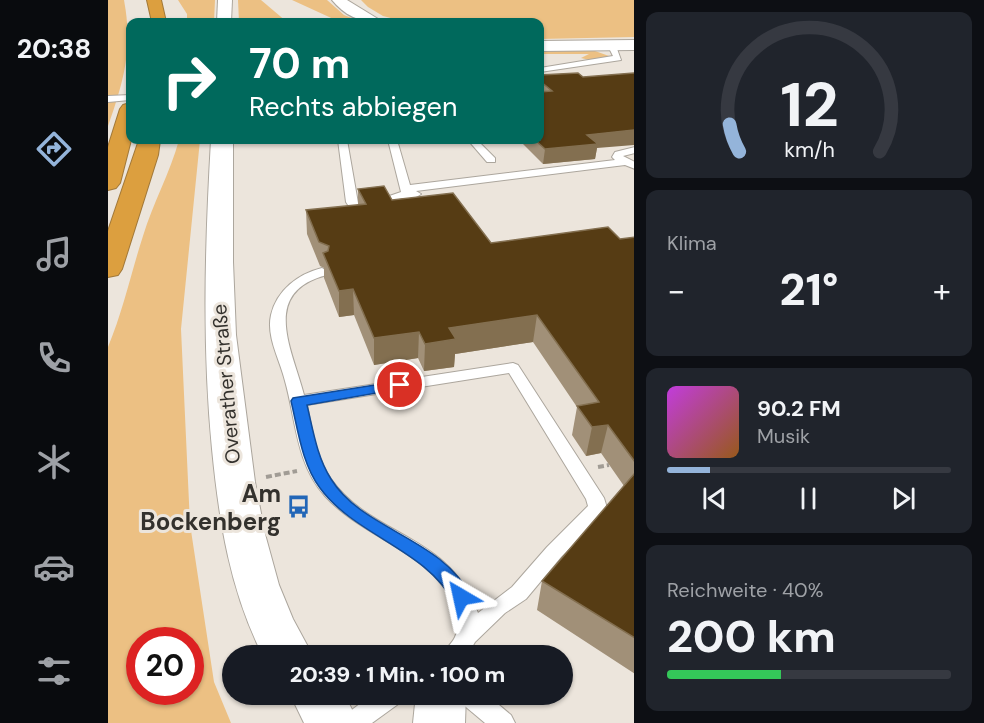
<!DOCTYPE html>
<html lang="de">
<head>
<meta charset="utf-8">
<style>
  body { margin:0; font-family:"DM Sans",sans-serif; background:#20242c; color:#f1f3f6; height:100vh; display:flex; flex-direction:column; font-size:22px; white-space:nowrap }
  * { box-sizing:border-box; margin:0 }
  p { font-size:20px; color:#9ea1a6 }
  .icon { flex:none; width:33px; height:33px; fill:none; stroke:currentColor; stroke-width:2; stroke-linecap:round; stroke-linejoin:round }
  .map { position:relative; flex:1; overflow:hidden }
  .side { display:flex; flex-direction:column; gap:12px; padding:12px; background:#0d0f14; width:350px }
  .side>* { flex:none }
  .top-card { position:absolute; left:18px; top:18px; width:418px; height:126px; border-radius:12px; box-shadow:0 2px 4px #0004; background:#00695c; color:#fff; overflow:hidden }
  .speed { position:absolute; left:18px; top:627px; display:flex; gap:12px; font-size:30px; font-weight:700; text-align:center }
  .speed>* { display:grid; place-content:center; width:78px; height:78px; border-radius:50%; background:#171b24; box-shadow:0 2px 4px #0004; line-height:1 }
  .speed .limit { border:9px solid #d22; background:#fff; color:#111 }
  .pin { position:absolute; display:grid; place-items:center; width:51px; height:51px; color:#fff; margin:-26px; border:3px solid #fff; border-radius:50%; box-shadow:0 2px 6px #0007 }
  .me { position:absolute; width:66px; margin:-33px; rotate:324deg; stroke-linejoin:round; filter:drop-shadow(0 0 4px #0008) }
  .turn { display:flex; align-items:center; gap:21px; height:126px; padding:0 24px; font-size:27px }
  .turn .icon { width:78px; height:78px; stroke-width:2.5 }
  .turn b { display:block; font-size:42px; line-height:51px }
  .big { font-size:45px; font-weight:800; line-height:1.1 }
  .side .tile { flex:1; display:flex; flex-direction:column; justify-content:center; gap:9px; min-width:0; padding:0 21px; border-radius:12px; background:#20242c }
  .side .dial { align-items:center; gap:0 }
  .dial svg { height:156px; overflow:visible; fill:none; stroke:#363941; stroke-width:7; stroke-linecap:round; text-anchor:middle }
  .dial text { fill:#f1f3f6; stroke:none }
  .song { display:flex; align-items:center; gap:18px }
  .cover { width:72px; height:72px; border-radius:9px; background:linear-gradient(135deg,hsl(290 70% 55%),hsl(30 70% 35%)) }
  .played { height:6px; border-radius:3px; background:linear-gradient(90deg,#94b4da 15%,#363941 15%) }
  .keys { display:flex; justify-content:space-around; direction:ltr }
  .heat { display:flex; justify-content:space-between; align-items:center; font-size:33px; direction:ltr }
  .charge { height:9px; border-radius:4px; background:linear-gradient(90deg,#34c759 40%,#363941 0) }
  .trip { position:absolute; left:114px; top:645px; width:351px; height:60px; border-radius:30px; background:#171b24; box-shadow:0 2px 4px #0004; font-weight:800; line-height:60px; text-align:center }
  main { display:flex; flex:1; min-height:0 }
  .tabs { display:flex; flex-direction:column; width:108px; justify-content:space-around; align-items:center; background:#090b0e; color:#9ea1a6 }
  .tabs .icon { width:42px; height:42px }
  .tabs .current { color:#94b4da }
  .tabs b { font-size:27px; color:#f1f3f6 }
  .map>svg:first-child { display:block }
  .green { fill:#ecc083; fill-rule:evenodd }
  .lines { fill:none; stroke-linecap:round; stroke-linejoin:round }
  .service-casing { stroke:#aca69d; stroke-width:2 }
  .secondary-casing { stroke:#aca69d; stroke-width:2 }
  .motorway-casing { stroke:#a17839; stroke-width:2 }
  .path { stroke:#a19c95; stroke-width:4; stroke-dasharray:6 3; stroke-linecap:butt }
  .service { fill:#fff; fill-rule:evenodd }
  .secondary { fill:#fff; fill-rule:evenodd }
  .motorway { fill:#dc9f3f; fill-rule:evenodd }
  .wall { fill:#a19078 }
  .shaded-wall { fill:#836f50 }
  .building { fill:#563c14; stroke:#836f50; stroke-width:1.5 }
  .route { fill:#1a73e8; stroke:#114b97; stroke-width:1.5 }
  .labels { text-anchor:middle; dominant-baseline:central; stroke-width:6; stroke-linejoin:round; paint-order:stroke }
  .street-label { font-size:20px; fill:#33312d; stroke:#ece5dc }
  .near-poi-label { font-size:24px; font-weight:bold; fill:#33312d; stroke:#ece5dc; text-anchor:end }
</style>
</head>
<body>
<main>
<nav class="tabs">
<b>20:38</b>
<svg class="icon current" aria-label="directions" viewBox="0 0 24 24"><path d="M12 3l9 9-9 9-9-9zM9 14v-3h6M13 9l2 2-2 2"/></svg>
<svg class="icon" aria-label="music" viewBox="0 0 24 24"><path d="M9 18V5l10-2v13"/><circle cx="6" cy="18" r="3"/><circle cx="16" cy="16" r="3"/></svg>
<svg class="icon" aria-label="phone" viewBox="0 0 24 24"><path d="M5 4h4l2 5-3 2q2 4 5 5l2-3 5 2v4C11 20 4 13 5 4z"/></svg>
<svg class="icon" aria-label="climate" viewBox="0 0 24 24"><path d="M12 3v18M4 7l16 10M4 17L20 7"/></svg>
<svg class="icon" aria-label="car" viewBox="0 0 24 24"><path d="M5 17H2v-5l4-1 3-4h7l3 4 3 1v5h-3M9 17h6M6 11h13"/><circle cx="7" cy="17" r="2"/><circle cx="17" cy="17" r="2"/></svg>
<svg class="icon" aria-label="filters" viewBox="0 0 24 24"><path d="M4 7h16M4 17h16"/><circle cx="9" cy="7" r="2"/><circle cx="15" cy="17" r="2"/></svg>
</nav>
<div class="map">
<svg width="527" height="723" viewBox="0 0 527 723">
  <rect width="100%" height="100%" fill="#ece5dc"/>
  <g class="green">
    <path d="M0 0H16C25 49 16 80 0 126Z"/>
    <polygon points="70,0 107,0 106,22 79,22 79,14"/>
    <polygon points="130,0 153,0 179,22 131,22"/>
    <polygon points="184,0 219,0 236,15 254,22 232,22"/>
    <polygon points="253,0 526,0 526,37 432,39 432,22 298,22 275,16 260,7"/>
    <polygon points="432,50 487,51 501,56 486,61 473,58 481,54 432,54"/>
    <path d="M71 140H92L73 329 82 524 106 682 123 723H0V347C15 311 23 273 35 236 45 203 62 173 71 140ZM32 640H82V692H32Z"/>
  </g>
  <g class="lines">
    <defs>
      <g id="service">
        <polygon points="504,44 508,46 513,60 432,72 432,68 505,56 500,46"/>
        <polygon points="22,95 22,100 0,102 0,96"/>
        <path d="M230 140H239L250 203H261L293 192 280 140H289L302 185 507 160 504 157 507 152 527 147V153L515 156 527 162V169L517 165 308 191 313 194C304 201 301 197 291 199 273 202 261 212 242 208L238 202Z"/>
        <polygon points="360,140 369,140 387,158 387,162 379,162"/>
        <path d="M214 268 220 272 219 275C151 292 185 351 196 395L405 363 410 365 496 498 499 508 497 513 453 557 418 599 397 613 367 642 359 656H334C337 648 344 644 347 637 353 625 349 609 343 598 316 550 253 536 217 496 188 464 188 420 177 381 172 360 158 337 163 315 169 290 190 274 214 268ZM401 373 478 499 480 506 439 547 404 587 370 613C341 533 265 538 223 479 208 458 204 430 199 405Z"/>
        <polygon points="265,694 296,694 293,702 264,723 233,723 237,715"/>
        <polygon points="349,694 378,694 403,715 407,723 377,723 352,702"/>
      </g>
      <g id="secondary">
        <polygon points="110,0 124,0 123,22 109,22"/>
        <path d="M224 0H239L275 22C255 24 237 16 224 0Z"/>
        <polygon points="527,40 527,50 432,51 432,41"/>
        <path d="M103 140H125V262L128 335 147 482 157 534 171 585 185 619 205 656H155C122 591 111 521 104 449 94 345 97 245 103 140Z"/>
        <polygon points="182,694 236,694 251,723 196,723"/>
        <polygon points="308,694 358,694 357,723 305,723"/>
      </g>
      <g id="motorway">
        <polygon points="39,0 53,0 58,22 44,22"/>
        <polygon points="22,103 23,140 12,183 8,188 0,190 0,147 12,109 15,105"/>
        <polygon points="31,140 52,140 50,155 14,269 10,275 0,277 0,231"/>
      </g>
    </defs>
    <use href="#service" class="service-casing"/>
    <use href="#secondary" class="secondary-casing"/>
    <use href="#motorway" class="motorway-casing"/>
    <g class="path">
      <polyline points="490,467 501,465"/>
      <polyline points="158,477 189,471"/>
    </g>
    <use href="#service" class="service"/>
    <use href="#secondary" class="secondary"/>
    <use href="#motorway" class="motorway"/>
  </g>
  <g class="wall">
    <polygon points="432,75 489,148 487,159 435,164 411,140 432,140"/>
    <polygon points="250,189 284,200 383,243 512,239 527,237 527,674 429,610 434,581 516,486 493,453 478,456 464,435 469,407 425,342 347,354 346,367 316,371 310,358 266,365 246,315 231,317 216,278 216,268 212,266 199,234 198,210 250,205"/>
  </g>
  <g class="shaded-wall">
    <polygon points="527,130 527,145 489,148 487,159 435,164 437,149 479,135"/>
    <polygon points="245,289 246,315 231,317 231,291"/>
    <polygon points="429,315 425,342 347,354 346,367 316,371 317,344 341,328"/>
    <polygon points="311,332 310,358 266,365 266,338"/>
    <polygon points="500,425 493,453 478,456 484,427"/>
  </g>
  <g class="building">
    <polygon points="470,73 475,77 527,73 527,130 479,135 490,144 437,149 427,140 432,140 432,92 444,91 432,81 432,75"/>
    <polygon points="276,186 284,200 345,193 383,243 500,227 512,239 527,237 527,462 500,425 484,427 469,406 491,402 429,315 341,328 348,339 317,344 311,332 266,338 245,289 231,291 215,253 220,251 221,246 211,242 198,210 258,204 250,189"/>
    <polygon points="527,473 527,638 434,581"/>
  </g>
  <path class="route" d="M292 381 299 385 297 388 199 405C205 430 209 457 223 479 255 531 335 538 363 597L360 603 353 605 346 603C320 550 247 536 212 488 194 464 190 430 183 401L185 398Z"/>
  <defs>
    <symbol id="bus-bare" viewBox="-9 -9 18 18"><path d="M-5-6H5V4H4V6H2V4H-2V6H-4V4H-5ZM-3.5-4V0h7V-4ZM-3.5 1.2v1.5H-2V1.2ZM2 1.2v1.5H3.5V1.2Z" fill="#2266b7" stroke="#ece5dc" stroke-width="2.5" paint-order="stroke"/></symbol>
  </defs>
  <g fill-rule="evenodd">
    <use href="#bus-bare" x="174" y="490" width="33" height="33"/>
  </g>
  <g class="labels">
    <g class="street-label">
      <text transform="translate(118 384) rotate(-95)">Overather Straße</text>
    </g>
    <g class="near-poi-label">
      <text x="173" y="493">Am<tspan x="173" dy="28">Bockenberg</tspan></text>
    </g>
  </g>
</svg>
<div class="speed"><div class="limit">20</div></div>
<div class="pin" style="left:292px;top:385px;background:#d93025"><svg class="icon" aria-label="arrive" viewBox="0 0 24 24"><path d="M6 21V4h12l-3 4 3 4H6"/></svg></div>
<svg class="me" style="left:353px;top:597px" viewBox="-20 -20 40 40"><path d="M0-17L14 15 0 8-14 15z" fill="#1a73e8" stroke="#fff" stroke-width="4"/></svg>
<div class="trip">20:39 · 1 Min. · 100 m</div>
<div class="top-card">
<div class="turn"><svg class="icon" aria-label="right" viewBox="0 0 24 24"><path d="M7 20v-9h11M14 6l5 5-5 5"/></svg><div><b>70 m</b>Rechts abbiegen</div></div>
</div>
</div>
<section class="side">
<div class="tile dial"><svg viewBox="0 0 100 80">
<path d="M14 69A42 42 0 1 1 86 69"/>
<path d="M14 69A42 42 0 0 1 9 55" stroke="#94b4da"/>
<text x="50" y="56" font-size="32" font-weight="700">12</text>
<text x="50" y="72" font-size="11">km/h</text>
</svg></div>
<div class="tile"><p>Klima</p>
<div class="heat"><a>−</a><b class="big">21°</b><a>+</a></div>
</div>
<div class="tile">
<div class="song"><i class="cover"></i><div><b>90.2 FM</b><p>Musik</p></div></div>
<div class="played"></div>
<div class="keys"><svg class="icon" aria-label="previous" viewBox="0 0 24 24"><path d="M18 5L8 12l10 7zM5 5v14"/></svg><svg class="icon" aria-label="pause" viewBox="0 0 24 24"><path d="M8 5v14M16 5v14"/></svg><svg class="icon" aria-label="next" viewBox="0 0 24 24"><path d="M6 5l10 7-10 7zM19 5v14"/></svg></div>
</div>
<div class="tile"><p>Reichweite · 40%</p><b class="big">200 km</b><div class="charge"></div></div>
</section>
</main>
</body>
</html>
